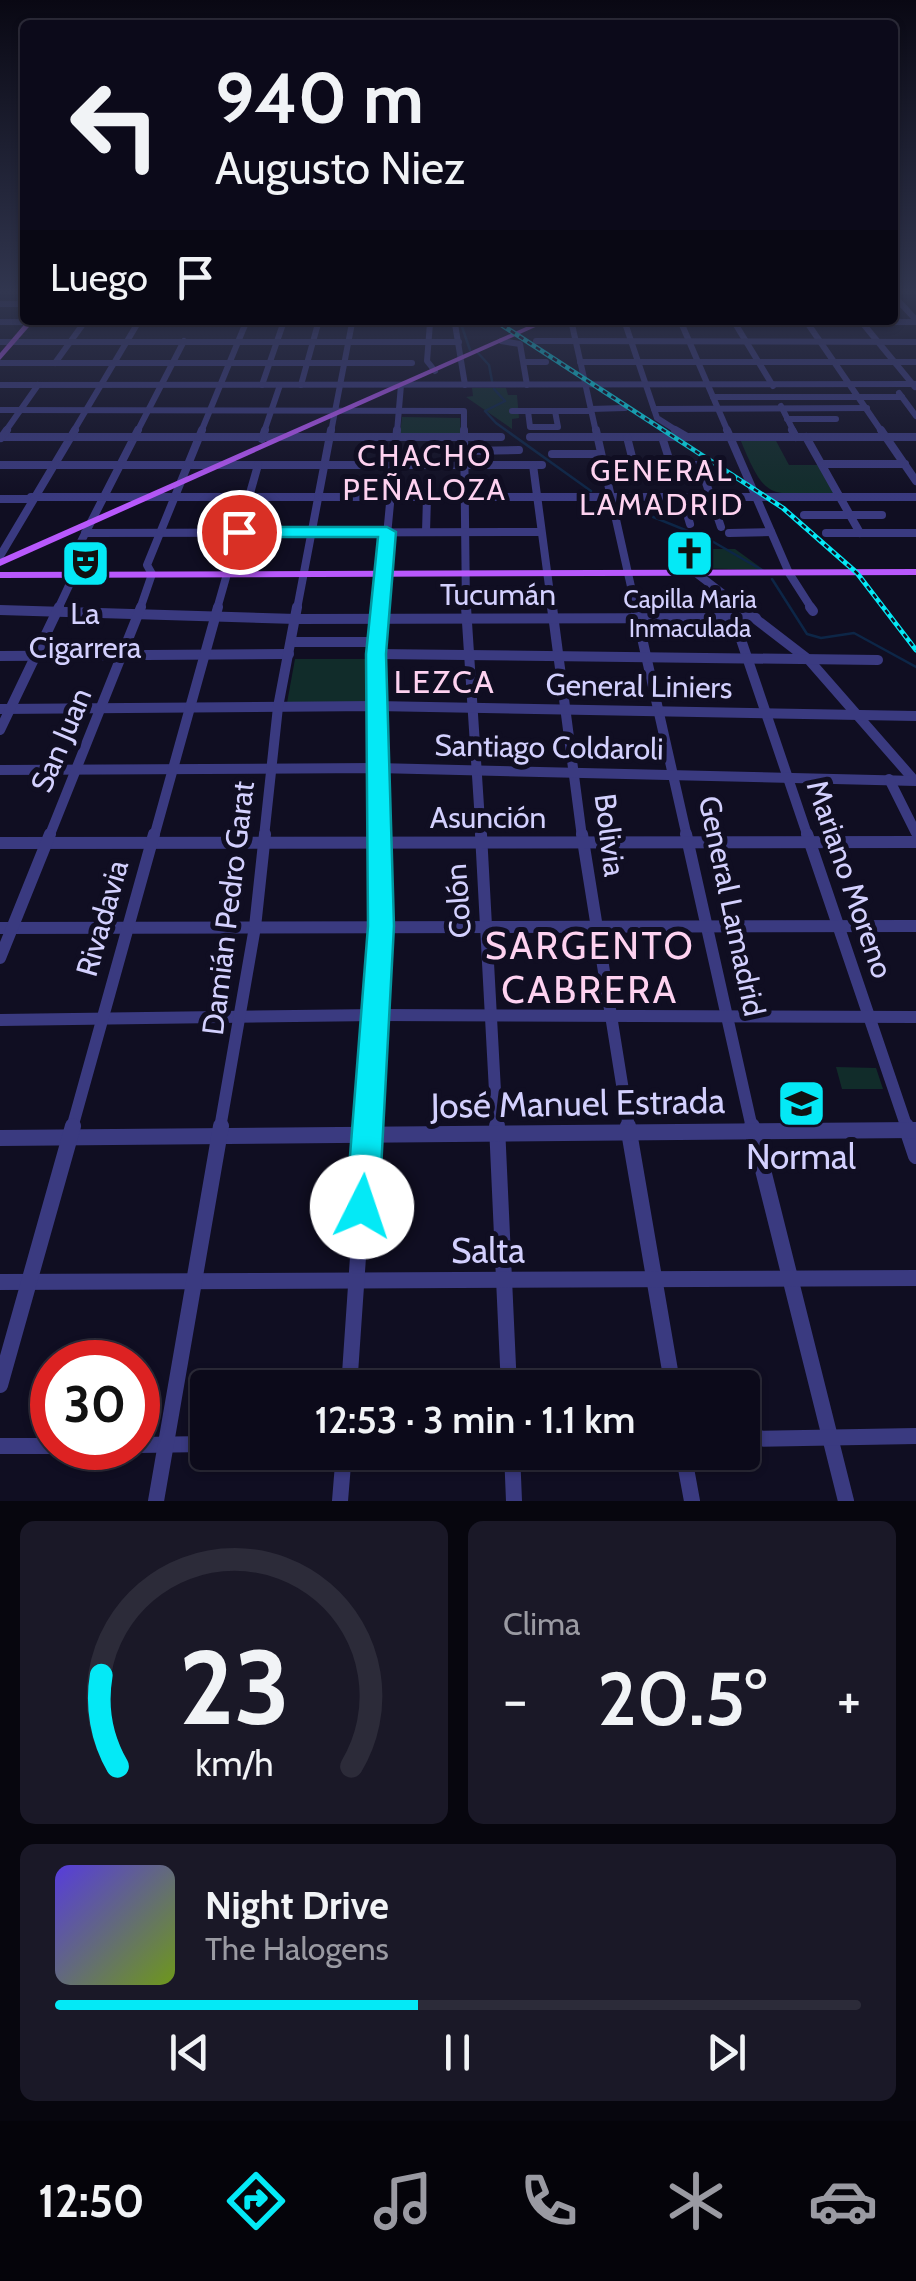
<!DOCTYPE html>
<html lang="es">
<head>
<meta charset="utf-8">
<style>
  body { margin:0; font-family:Cabin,sans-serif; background:#1a1827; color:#f1f3f6; height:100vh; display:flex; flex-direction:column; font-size:38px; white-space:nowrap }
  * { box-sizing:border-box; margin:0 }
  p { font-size:32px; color:#9a9aa2 }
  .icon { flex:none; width:55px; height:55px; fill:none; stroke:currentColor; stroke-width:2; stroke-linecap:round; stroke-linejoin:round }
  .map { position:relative; height:1501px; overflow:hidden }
  .details { display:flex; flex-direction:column; gap:20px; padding:20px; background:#07060e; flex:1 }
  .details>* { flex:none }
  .hud { position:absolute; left:20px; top:20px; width:878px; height:305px; border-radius:10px; box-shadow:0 2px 8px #0004,0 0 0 2px #2c2b39; background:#0c0a1a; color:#f1f3f6; overflow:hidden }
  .speed { position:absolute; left:30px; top:1340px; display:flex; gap:20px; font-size:50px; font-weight:700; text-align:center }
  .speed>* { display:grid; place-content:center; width:130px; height:130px; border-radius:50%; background:#0c0a1a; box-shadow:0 2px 8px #0004,0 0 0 2px #2c2b39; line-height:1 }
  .speed .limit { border:15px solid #d22; background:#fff; color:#111 }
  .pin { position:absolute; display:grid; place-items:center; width:85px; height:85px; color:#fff; margin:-42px; border:5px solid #fff; border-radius:50%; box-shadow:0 2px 10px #0007 }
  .me { position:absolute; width:110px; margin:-55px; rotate:4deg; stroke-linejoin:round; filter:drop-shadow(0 0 8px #0008) }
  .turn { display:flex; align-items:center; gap:35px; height:210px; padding:0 30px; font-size:45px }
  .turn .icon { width:130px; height:130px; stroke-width:2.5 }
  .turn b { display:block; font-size:70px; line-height:85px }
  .then { display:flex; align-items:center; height:95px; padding:0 30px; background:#0003; gap:20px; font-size:38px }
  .big { font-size:75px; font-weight:600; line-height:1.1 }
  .details .card { flex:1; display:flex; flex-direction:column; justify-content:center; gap:15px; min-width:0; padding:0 35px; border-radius:15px; background:#1a1827 }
  .details .dial { align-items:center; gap:0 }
  .dial svg { height:260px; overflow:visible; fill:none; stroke:#2c2b39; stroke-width:7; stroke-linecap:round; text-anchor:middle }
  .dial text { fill:#f1f3f6; stroke:none }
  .song { display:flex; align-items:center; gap:30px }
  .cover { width:120px; height:120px; border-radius:15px; background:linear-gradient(135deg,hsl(250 70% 55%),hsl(80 70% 35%)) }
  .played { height:10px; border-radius:5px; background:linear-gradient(90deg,#04e9f6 45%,#2c2b39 45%) }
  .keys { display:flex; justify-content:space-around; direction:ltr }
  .heat { display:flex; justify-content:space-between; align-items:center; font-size:55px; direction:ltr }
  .details .tiles { flex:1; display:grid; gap:20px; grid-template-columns:1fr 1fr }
  .card:last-child { grid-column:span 2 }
  .trip { position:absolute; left:190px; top:1370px; width:570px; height:100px; border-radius:10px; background:#0c0a1a; box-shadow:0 2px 8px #0004,0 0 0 2px #2c2b39; font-weight:600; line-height:100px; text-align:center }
  .tabs { display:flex; height:160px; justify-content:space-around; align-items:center; background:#05040a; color:#9a9aa2 }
  .tabs .icon { width:70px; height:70px }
  .tabs .current { color:#04e9f6 }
  .tabs b { font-size:45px; color:#f1f3f6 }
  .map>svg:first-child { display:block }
  .green { fill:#112c2a }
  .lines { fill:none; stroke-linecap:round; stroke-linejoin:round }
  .stream { stroke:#0d2647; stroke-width:2.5 }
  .minor-far4 { stroke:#3a3a80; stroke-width:6 }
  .minor-far3 { stroke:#3a3a80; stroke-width:8 }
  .minor-far2 { stroke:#3a3a80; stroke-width:10 }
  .minor-far1 { stroke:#3a3a80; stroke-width:12 }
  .minor { stroke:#3a3a80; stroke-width:16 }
  .major { fill:#b858fc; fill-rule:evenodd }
  .rail-casing { stroke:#04e9f6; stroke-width:5 }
  .rail { stroke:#100e22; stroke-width:2.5; stroke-dasharray:5; stroke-linecap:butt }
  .route { fill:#04e9f6; stroke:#0397a0; stroke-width:2.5 }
  .labels { text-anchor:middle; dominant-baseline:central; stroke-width:10; stroke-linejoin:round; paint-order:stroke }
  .far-poi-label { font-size:25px; fill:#d3d0fe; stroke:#100e22 }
  .far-quarter-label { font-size:30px; letter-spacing:2.5px; fill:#fed2f0; stroke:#100e22 }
  .street-label { font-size:30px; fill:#d3d0fe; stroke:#100e22 }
  .poi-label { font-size:30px; fill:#d3d0fe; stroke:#100e22 }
  .neighbourhood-label { font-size:32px; letter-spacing:2.5px; fill:#fed2f0; stroke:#100e22 }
  .near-street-label { font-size:35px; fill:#d3d0fe; stroke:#100e22 }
  .near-poi-label { font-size:35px; fill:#d3d0fe; stroke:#100e22 }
  .near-neighbourhood-label { font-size:38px; letter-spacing:2.5px; fill:#fed2f0; stroke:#100e22 }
</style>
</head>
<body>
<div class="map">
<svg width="916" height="1501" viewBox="0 0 916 1501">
  <rect width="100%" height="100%" fill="#100e22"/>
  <g class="green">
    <polygon points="472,388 506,388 508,395 517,395 519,418 512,419 512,429 466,397 473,396"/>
    <polygon points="402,417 460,418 461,434 400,433"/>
    <path d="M740 439H775L789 465H820L835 493C768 493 767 504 740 439Z"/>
    <polygon points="705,549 735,549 764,570 693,568 678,556 706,555"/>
    <polygon points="295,659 378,659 373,703 287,703"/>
    <polygon points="836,1067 876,1068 883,1089 842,1089"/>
  </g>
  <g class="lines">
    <g class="stream">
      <polyline points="443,320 461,324 470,350"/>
      <polyline points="478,353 489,365 492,381"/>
      <polyline points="494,389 505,401 485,411 496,423 591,491"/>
      <polyline points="616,502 710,540 762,570"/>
      <polyline points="772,579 807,634 821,638 854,633 916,667"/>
    </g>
    <g class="minor-far4">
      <polyline points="892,294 916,320"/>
      <polyline points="0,304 25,304"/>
      <polyline points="519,320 544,322"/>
      <polyline points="571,320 596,432"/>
      <polyline points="624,320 657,418 679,432"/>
      <polyline points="680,320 728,432"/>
      <polyline points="733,320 773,386"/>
      <polyline points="860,320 915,387"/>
      <polyline points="806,321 882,432"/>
      <polyline points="0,322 455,324 465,385"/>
      <polyline points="572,322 916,322"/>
      <polyline points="430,323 427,361 435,371"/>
      <polyline points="501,341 520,344 527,385"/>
      <polyline points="536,341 916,342"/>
      <polyline points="0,342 459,342"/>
      <polyline points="524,362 546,362"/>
      <polyline points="580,362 916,362"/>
      <polyline points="0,363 412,363"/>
      <polyline points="55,363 86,320"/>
      <polyline points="0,385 916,384"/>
      <polyline points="262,385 284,321"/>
      <polyline points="301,385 319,320"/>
      <polyline points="899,393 916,416"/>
      <polyline points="713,397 902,397"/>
      <polyline points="781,406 794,432"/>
      <polyline points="591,409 625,408"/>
      <polyline points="654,409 867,408"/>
      <polyline points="0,410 464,411 464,432"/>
      <polyline points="512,411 591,411"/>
      <polyline points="528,411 530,427 558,427 555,411"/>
      <polyline points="787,419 836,419"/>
      <polyline points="5,432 38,385"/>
      <polyline points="73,432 139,321"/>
      <polyline points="137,432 184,341"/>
      <polyline points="201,432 247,320"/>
      <polyline points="264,432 280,385"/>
      <polyline points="331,432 352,323"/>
      <polyline points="397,432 401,385"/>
    </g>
    <g class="minor-far3">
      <polyline points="464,430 466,609"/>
      <polyline points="596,430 636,609"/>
      <polyline points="675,430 687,437"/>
      <polyline points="727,430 789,573 812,609"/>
      <polyline points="792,430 796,437"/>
      <polyline points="881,430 916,481"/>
      <polyline points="0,437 501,437"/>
      <polyline points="530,437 916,437"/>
      <polyline points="627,437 634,465"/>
      <polyline points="662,437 671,465"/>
      <polyline points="806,437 860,533"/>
      <polyline points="1,438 7,430"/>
      <polyline points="262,439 265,430"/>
      <polyline points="466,451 519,450"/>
      <polyline points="552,454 600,454"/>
      <polyline points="822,464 905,464"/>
      <polyline points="0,465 542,465"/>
      <polyline points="533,465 552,609"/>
      <polyline points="603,465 700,465 721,527"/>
      <polyline points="31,497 916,497"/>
      <polyline points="682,497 690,524"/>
      <polyline points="0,499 30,499"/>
      <polyline points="804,515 882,515"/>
      <polyline points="426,532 427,497"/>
      <polyline points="85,533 541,532"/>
      <polyline points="729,533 771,532"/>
      <polyline points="826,533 916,533"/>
      <polyline points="0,556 75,430"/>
      <polyline points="696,573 743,609"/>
      <polyline points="58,609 73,577 68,567 138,430"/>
      <polyline points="140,609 152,574 147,565 202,430"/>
      <polyline points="217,609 258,465"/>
      <polyline points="297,609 331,430"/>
      <polyline points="380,609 397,430"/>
    </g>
    <g class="minor-far2">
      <polyline points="466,607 481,837"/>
      <polyline points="552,607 582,837"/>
      <polyline points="635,607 687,837"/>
      <polyline points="740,607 809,660 914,780"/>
      <polyline points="810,607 813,611"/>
      <polyline points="0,610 296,619 756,618"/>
      <polyline points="734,619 808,837"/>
      <polyline points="292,642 377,642"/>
      <polyline points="376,654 878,660"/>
      <polyline points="0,656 289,654"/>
      <polyline points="0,709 376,706 916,716"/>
      <polyline points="0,730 59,607"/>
      <polyline points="0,770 377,768 916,781"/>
      <polyline points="889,779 916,833"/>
      <polyline points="49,837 141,607"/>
      <polyline points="154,837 218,607"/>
      <polyline points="264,837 278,707 297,607"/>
      <polyline points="379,837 376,654 380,607"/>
    </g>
    <g class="minor-far1">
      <polyline points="481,834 497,1128"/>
      <polyline points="582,834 629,1128"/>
      <polyline points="686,834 752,1128"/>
      <polyline points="807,834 907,1128"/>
      <polyline points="0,843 916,842"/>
      <polyline points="0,928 916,926"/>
      <polyline points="0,958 50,834"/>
      <polyline points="0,1020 376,1015 916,1017"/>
      <polyline points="72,1128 154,834"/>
      <polyline points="220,1128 255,927 265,834"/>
      <polyline points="367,1128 381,926 379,834"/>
    </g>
    <g class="minor">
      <polyline points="497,1126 509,1388"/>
      <polyline points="628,1126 673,1388"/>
      <polyline points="752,1126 846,1501"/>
      <polyline points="906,1126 916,1156"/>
      <polyline points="0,1138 916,1130"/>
      <polyline points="0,1282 916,1278"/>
      <polyline points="0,1385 73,1126"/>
      <polyline points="349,1388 367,1126"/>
      <polyline points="742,1439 916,1436"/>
      <polyline points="138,1445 208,1444"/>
      <polyline points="0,1446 52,1446"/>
      <polyline points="512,1452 514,1501"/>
      <polyline points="683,1452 692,1501"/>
      <polyline points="156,1501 221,1126"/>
      <polyline points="340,1501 344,1452"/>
    </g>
    <g class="major">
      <polygon points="28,320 35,320 0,360 0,353"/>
      <polygon points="542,320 551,320 0,566 0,559"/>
      <polygon points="916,569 916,575 0,578 0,572"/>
    </g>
    <defs>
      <polyline id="rail" points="494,320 783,508 857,573 916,650"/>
    </defs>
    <use href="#rail" class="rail-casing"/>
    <use href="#rail" class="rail"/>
  </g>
  <linearGradient id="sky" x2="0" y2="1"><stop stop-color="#090813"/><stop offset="0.58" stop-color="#31364f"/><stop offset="1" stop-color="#31364f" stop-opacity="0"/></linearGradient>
  <rect width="916" height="503" fill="url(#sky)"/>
  <polygon class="route" points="387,527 396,532 386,654 394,926 379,1207 374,1218 362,1223 351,1218 346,1207 368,926 366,654 378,537 239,537 230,532 239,527"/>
  <defs>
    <symbol id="church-square" viewBox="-11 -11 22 22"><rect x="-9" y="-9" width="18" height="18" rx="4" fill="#04e9f6" stroke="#100e22"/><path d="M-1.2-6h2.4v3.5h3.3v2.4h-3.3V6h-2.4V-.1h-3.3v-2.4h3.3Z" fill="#111"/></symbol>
    <symbol id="theatre-square" viewBox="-11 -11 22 22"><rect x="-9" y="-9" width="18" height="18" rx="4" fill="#04e9f6" stroke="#100e22"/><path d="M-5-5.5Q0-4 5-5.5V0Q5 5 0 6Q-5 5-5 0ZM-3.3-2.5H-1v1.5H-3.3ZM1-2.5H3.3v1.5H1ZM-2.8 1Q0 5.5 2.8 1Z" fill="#111"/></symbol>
    <symbol id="school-square" viewBox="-11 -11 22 22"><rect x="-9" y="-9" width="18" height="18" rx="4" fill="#04e9f6" stroke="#100e22"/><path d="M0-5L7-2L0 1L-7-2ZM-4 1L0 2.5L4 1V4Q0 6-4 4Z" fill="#111"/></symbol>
  </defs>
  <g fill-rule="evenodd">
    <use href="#church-square" x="662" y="526" width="55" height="55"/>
    <use href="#theatre-square" x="58" y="536" width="55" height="55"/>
    <use href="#school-square" x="774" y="1076" width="55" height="55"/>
  </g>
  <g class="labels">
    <g class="far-poi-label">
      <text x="690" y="599">Capilla Maria<tspan x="690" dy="29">Inmaculada</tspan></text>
    </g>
    <g class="far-quarter-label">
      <text x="425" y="455">CHACHO<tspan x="425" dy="34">PEÑALOZA</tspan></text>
      <text x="662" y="470">GENERAL<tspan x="662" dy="34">LAMADRID</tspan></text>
    </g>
    <g class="street-label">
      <text x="498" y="594">Tucumán</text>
      <text transform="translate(639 686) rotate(1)">General Liniers</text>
      <text transform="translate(61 740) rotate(-67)">San Juan</text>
      <text transform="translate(549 747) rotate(1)">Santiago Coldaroli</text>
      <text x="488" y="817">Asunción</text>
      <text transform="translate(610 835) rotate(83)">Bolivia</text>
      <text transform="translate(850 879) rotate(71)">Mariano Moreno</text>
      <text transform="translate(458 901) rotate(-94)">Colón</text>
      <text transform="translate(732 906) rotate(78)">General Lamadrid</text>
      <text transform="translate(228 908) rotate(-83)">Damián Pedro Garat</text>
      <text transform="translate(102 918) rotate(-74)">Rivadavia</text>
    </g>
    <g class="poi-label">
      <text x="85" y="613">La<tspan x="85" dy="34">Cigarrera</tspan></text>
    </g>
    <g class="neighbourhood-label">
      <text x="445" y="681">LEZCA</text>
    </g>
    <g class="near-street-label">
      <text transform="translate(578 1103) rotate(-1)">José Manuel Estrada</text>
      <text x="488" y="1250">Salta</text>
    </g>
    <g class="near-poi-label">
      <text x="801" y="1156">Normal</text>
    </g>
    <g class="near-neighbourhood-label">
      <text x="590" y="945">SARGENTO<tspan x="590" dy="44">CABRERA</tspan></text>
    </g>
  </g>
</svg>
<div class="speed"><div class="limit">30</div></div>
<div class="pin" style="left:239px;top:532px;background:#d93025"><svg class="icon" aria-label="arrive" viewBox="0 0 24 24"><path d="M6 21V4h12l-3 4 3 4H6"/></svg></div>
<svg class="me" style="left:362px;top:1207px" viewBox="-20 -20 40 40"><circle r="19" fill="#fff"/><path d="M0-13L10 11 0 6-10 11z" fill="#04e9f6"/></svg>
<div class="trip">12:53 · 3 min · 1.1 km</div>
<div class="hud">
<div class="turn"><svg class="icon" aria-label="left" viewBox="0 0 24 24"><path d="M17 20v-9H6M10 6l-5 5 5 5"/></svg><div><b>940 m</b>Augusto Niez</div></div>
<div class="then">Luego<svg class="icon" aria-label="arrive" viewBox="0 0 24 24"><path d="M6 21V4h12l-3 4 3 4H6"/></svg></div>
</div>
</div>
<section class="details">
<div class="tiles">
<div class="card dial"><svg viewBox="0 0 100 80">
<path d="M14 69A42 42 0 1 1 86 69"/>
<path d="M14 69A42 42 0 0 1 9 41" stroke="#04e9f6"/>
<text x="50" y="56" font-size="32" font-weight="700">23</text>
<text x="50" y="72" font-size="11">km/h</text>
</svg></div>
<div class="card"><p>Clima</p>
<div class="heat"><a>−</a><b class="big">20.5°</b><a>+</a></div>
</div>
<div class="card">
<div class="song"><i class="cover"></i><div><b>Night Drive</b><p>The Halogens</p></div></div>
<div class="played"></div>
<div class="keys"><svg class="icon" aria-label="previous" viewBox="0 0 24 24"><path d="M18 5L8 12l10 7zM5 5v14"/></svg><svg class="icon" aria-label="pause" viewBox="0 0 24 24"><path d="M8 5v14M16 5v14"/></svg><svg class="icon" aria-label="next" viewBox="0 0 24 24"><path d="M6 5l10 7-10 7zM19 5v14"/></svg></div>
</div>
</div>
</section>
<nav class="tabs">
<b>12:50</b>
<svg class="icon current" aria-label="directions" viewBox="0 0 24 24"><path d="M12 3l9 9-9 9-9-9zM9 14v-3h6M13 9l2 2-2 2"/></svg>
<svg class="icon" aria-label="music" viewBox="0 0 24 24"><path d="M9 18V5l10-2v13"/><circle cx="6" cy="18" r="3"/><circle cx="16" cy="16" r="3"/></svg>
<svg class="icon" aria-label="phone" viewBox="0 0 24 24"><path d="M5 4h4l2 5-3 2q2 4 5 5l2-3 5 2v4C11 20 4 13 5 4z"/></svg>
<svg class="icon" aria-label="climate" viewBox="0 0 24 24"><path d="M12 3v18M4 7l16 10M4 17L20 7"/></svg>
<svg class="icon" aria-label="car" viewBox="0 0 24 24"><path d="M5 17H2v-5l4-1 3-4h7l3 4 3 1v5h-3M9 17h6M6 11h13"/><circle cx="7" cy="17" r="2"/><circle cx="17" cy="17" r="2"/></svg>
</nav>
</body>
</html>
